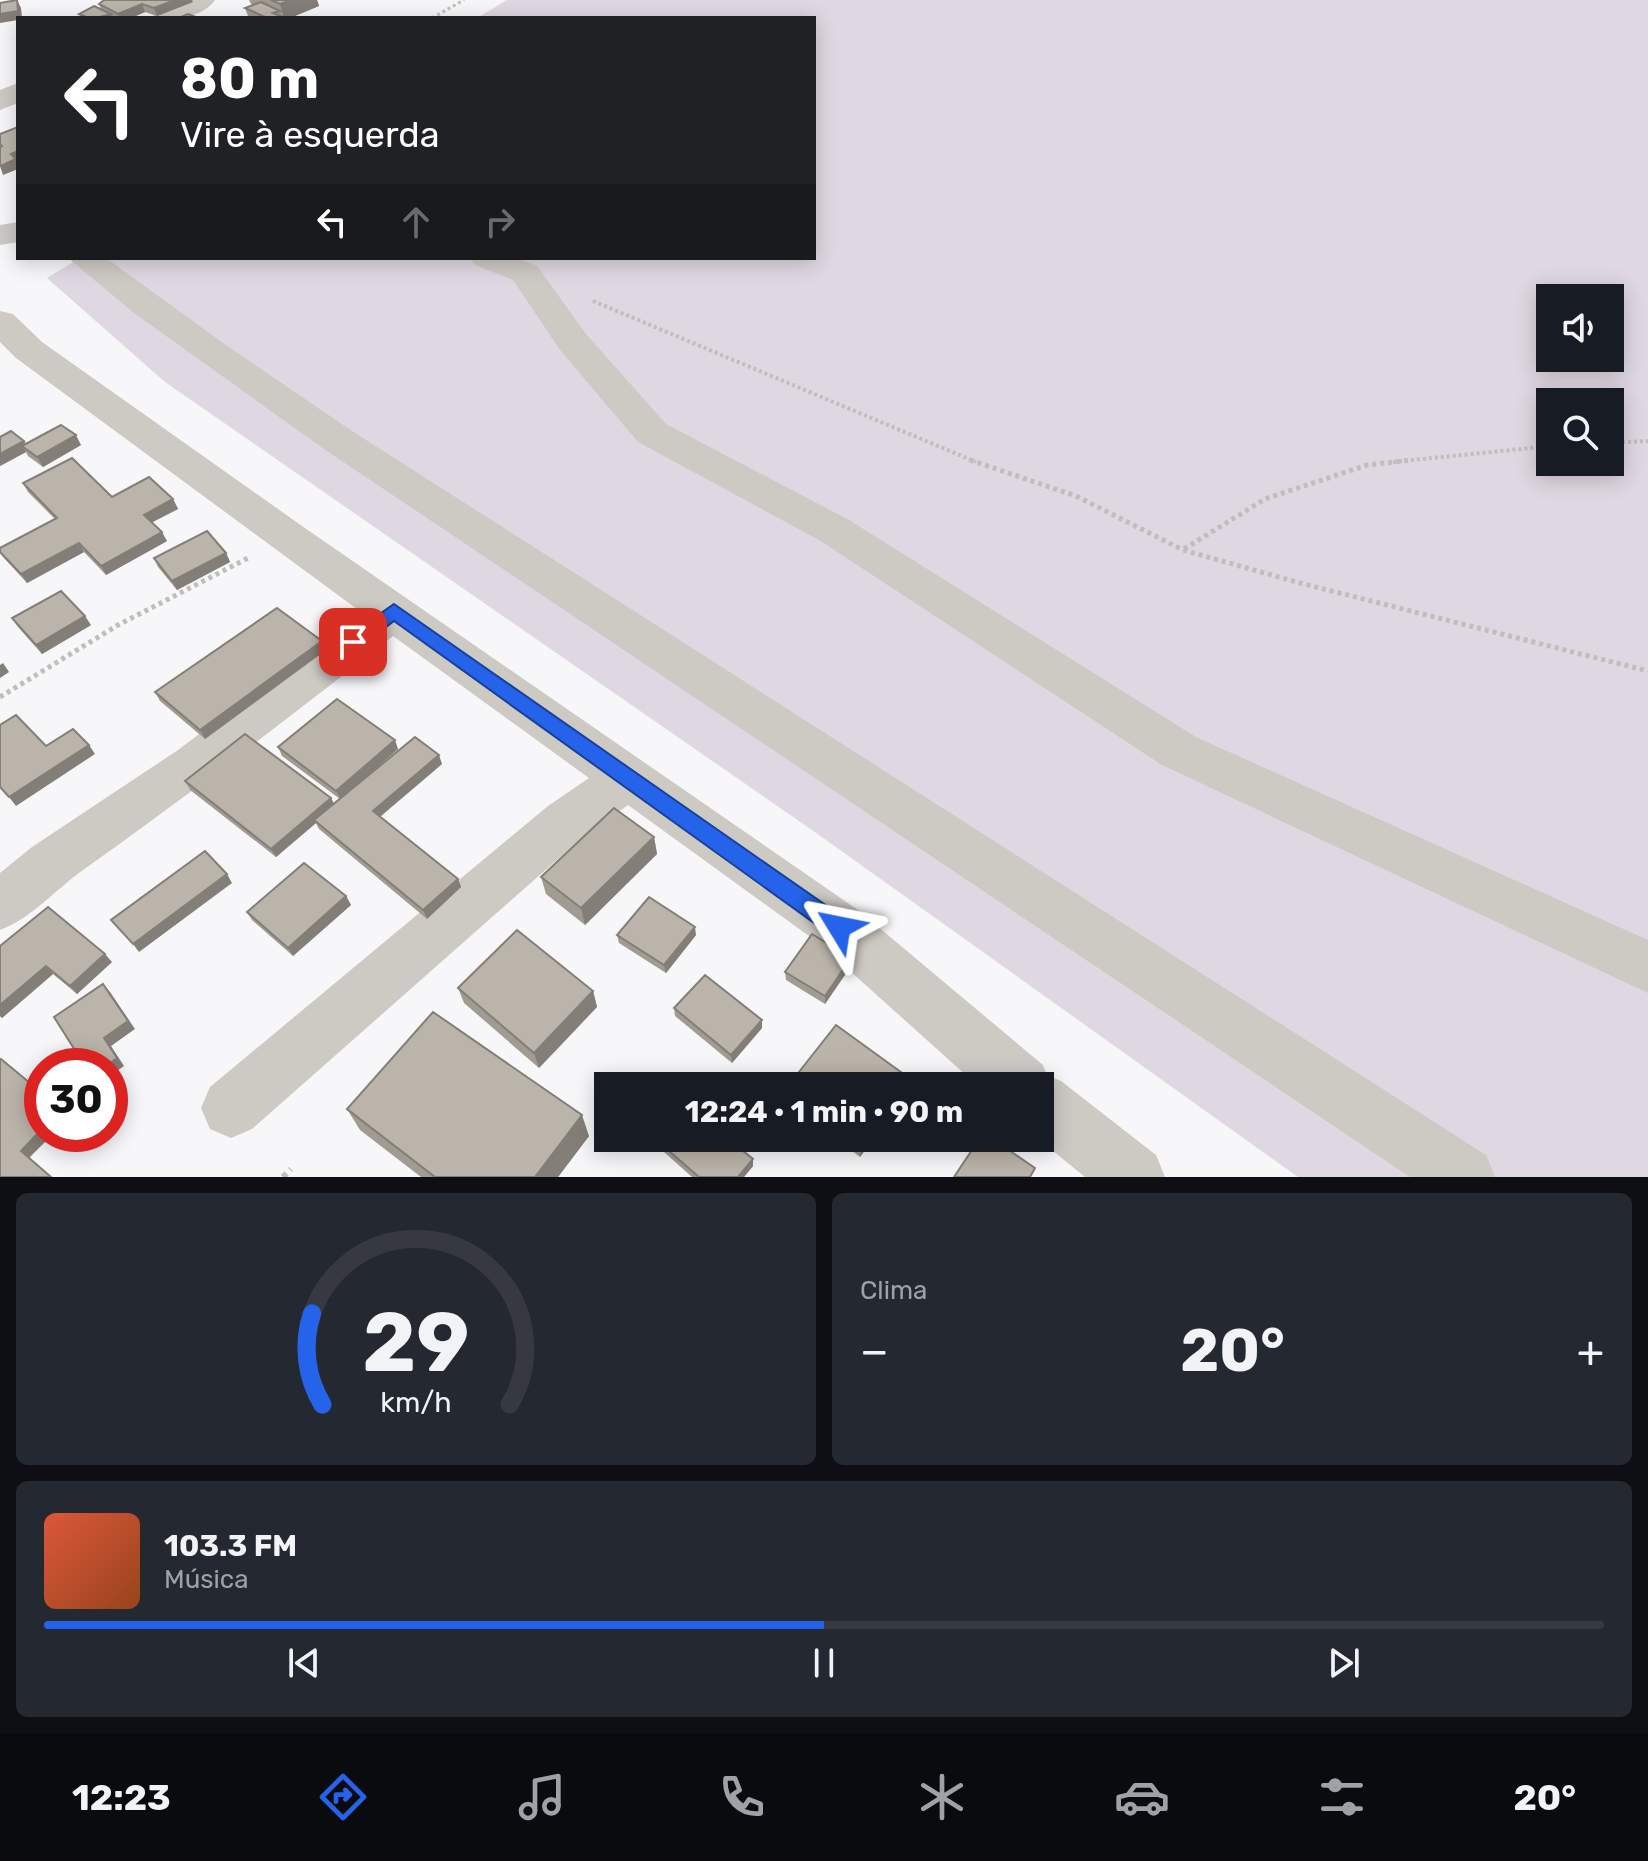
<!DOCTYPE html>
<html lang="pt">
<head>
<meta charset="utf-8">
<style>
  body { margin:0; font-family:Rubik,sans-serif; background:#242831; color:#f1f3f6; height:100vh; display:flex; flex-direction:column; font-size:30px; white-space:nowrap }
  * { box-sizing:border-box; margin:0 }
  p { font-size:26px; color:#9ea1a6 }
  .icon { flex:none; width:44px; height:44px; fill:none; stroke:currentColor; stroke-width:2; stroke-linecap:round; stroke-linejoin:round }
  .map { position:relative; height:1177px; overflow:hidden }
  .details { display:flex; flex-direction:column; gap:16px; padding:16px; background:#0d0f14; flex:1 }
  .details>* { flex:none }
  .banner { position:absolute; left:16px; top:16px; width:800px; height:244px; border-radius:0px; box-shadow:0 4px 20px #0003; background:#202124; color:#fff; overflow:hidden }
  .controls { position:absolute; left:1536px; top:284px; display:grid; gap:16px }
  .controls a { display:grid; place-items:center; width:88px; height:88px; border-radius:0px; background:#171b24; box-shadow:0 4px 20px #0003; font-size:40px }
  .speed { position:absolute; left:24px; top:1048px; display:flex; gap:16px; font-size:40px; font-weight:700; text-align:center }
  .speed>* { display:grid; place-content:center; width:104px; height:104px; border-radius:50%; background:#171b24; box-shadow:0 4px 20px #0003; line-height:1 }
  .speed .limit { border:12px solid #d22; background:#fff; color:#111 }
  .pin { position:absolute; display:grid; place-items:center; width:68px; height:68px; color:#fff; margin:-34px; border-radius:16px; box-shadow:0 4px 12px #0006 }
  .me { position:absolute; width:88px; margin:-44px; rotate:305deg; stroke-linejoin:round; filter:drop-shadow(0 0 6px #0008) }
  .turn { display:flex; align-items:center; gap:28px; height:168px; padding:0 32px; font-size:36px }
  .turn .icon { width:104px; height:104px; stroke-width:2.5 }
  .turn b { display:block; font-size:56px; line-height:68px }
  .lanes { display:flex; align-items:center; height:76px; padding:0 32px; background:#0003; justify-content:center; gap:40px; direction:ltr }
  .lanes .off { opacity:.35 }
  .big { font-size:60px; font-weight:700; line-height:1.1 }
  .details .tile { flex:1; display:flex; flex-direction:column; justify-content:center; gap:12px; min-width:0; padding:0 28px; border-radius:12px; background:#242831 }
  .details .dial { align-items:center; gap:0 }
  .dial svg { height:208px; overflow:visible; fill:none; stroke:#363941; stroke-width:7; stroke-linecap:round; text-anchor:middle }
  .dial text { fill:#f1f3f6; stroke:none }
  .song { display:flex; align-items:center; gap:24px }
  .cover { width:96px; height:96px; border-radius:12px; background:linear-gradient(135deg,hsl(10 70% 55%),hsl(20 70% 35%)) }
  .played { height:8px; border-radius:4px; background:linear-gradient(90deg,#2563eb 50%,#363941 50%) }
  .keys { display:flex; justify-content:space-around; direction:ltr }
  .heat { display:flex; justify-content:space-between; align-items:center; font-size:44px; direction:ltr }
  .details .tiles { flex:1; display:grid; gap:16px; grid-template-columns:1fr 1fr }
  .tile:last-child { grid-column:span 2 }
  .trip { position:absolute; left:594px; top:1072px; width:460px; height:80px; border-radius:0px; background:#171b24; box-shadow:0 4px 20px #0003; font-weight:700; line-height:80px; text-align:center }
  .menu { display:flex; height:128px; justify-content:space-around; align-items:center; background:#090b0e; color:#9ea1a6 }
  .menu .icon { width:56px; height:56px }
  .menu .current { color:#2563eb }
  .menu b { font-size:36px; color:#f1f3f6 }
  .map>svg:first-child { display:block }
  .green { fill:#dfd7e1; fill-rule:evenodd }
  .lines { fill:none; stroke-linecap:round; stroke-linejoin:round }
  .path-far3 { stroke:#c1beba; stroke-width:3; stroke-dasharray:3 3; stroke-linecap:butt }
  .path-far2 { stroke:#c1beba; stroke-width:4; stroke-dasharray:3 3; stroke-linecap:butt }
  .path-far1 { stroke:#c1beba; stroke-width:5; stroke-dasharray:4 4; stroke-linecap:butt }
  .path { stroke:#c1beba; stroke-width:6; stroke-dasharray:5 5; stroke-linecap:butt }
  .minor { fill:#cdcac4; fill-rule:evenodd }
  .wall { fill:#a19b92 }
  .shaded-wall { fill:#837e77 }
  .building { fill:#bbb4aa; stroke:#837e77; stroke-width:2 }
  .route { fill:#2563eb; stroke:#184099; stroke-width:2 }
</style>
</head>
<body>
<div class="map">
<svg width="1648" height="1177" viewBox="0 0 1648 1177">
  <rect width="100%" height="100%" fill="#f7f6f9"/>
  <path class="green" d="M507 0H1648V1177H1298L812 830 165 382 47 278 80 258H814V18H477ZM1550 298H1610V358H1550ZM1550 402H1610V462H1550Z"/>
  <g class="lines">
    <polyline class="path-far3" points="432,18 464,0"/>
    <g class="path-far2">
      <polyline points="593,301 976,462"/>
      <polyline points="1610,443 1648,441"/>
      <polyline points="1393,462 1550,446"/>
    </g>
    <g class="path-far1">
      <polyline points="970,460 1076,496 1183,550 1300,583 1648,671"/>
      <polyline points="1184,549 1265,499 1367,465 1412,460"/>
      <polyline points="0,697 118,625 250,557"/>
    </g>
    <polyline class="path" points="283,1177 291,1169"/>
    <g class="minor">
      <path d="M181 0H215C201 20 174 18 152 18L156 12Z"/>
      <polygon points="18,83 18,103 0,110 0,90"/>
      <polygon points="18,222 18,242 0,245 0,225"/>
      <polygon points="68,258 106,258 223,343 352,431 1486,1155 1495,1177 1410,1177 324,449 134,313"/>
      <polygon points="470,258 517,258 537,266 586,334 666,424 849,520 1196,737 1648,940 1648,993 1162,765 819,540 638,442 560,350 513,280 475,265"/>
      <path d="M0 311 13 314 42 342 302 526 858 910 1043 1065 1047 1075 1061 1081 1156 1155 1165 1177H1085L1037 1138H1040V1086H978L820 944 628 805 584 836 252 1129 231 1138 210 1129 201 1108 210 1087 548 806 589 778 393 636C291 716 189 795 83 870 55 890 32 918 0 930V873L32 847 178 750 361 612 16 358 0 342Z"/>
    </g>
  </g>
  <g class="wall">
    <polygon points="249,0 317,0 319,6 290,18 252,18 248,16 245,8 253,5 251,4"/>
    <polygon points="193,2 157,16 145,12 131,18 81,18 79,14 101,9 99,4"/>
    <polygon points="24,441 26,444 81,445 43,467 28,456 26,452 0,466"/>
    <polygon points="23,483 112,497 173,499 178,509 152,522 167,541 106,575 84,552 27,583 4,558 0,553 0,548 55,519 28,492"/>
    <polygon points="226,553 230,562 177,590 158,567 154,558"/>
    <polygon points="12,618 91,625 42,654 18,627"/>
    <polygon points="322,641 326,650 205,739 160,701 155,692"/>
    <polygon points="278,747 398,749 361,781 442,764 380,817 458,879 461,887 427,919 319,829 316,823 276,857 190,790 185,781 331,798 334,804 340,799 282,756"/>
    <polygon points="654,837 657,854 585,925 546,894 541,877"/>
    <polygon points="346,896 351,905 293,956 252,920 247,912"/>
    <polygon points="617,935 696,935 666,973 619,943"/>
    <polygon points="0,946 112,962 77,994 53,974 2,1018 0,1016"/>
    <polygon points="851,966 825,1004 786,980 785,972"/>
    <polygon points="458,988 593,991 597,1007 539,1068 464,1003"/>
    <polygon points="674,1008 762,1020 762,1028 732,1063 675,1016"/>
    <polygon points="347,1109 589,1136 558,1177 421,1177 360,1130"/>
    <polygon points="835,1138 874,1138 860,1157"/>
    <polygon points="662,1145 753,1159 753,1166 744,1177 692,1177 664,1152"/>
  </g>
  <g class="shaded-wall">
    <polygon points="17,0 21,8 22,18 18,18 18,20 0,23 0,14"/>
    <polygon points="175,0 192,0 193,2 157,16 154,8"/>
    <polygon points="291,0 317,0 319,6 290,18 284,18 280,4"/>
    <polygon points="142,4 145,12 131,18 120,18 118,14"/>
    <polygon points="111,14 113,18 96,18"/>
    <polygon points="18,151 18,169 3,175 0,166 11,154"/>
    <polygon points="76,435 81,445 43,467 37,457"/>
    <polygon points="24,441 29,450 22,446 26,452 0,466 0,454"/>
    <polygon points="173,499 178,509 149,524 144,515"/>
    <polygon points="162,532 167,541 106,575 101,566"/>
    <polygon points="79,543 84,552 27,583 21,574"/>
    <polygon points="226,553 230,562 177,590 172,581"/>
    <polygon points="85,616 91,625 42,654 36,645"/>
    <polygon points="322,641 326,650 205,739 200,730"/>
    <polygon points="3,663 9,672 0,678 0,665"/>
    <polygon points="395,740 398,749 341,799 336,791"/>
    <polygon points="89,745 95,754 16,806 9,797"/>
    <polygon points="439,755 442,764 377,819 373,811"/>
    <polygon points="331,798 335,806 314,820 316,823 276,857 271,849"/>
    <polygon points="654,837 657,854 585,925 581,908"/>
    <polygon points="227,874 232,883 139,952 133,944"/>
    <polygon points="458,879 461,887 427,919 423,910"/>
    <polygon points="346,896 351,905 293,956 288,948"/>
    <polygon points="695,927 696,935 666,973 664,965"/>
    <polygon points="105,954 112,962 77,994 70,986"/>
    <polygon points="851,958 851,966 825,1004 825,996"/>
    <polygon points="46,966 53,974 2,1018 0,1016 0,1005"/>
    <polygon points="103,984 110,992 135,1029 111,1046 124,1066 110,1076 110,1066 106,1066"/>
    <polygon points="593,991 597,1007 539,1068 534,1053"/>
    <polygon points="762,1020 762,1028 732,1063 731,1055"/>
    <polygon points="582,1115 589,1136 558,1177 535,1177"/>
    <polygon points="42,1129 42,1134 53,1134 29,1158 21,1151"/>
    <polygon points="864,1138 874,1138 860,1157 861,1143"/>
    <polygon points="753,1159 753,1166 744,1177 738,1177"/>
  </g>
  <g class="building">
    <polygon points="17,0 18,11 0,14 0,3"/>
    <polygon points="104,0 175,0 154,8 142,4 118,14 99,4"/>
    <polygon points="271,0 291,0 280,4"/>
    <polygon points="261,2 280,11 273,13 285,18 261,18 265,17 245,8"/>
    <polygon points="94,6 111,14 96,18 89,18 79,14"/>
    <polygon points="188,14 198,18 179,18"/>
    <polygon points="18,127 18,151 11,154 16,159 0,166 0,147 2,146 0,144 0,134"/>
    <polygon points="61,425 76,435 37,457 22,446"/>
    <polygon points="11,431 24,441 0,454 0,437"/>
    <polygon points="72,458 112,497 149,477 173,499 144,515 162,532 101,566 79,543 21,574 0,552 0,548 57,518 23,483"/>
    <polygon points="207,531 226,553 172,581 154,558"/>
    <polygon points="61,591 85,616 36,645 12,618"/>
    <polygon points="277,608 322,641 200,730 155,692"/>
    <polygon points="337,699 395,740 336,791 278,747"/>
    <polygon points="16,715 46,746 73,729 89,745 9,797 0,787 0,725"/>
    <polygon points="245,734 331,798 271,849 185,781"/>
    <polygon points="415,737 439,755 373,811 458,879 423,910 314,820"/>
    <polygon points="614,808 654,837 581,908 541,877"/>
    <polygon points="205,851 227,874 133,944 111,920"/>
    <polygon points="304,863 346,896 288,948 247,912"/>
    <polygon points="649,897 695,927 664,965 617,935"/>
    <polygon points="48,907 105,954 70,986 46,966 0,1005 0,946"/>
    <polygon points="517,930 593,991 534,1053 458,988"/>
    <polygon points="812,934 851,958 825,996 785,972"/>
    <polygon points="705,975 762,1020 731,1055 674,1008"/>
    <polygon points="103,984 128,1021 104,1038 117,1058 106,1066 85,1066 54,1017"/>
    <polygon points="433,1012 582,1115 535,1177 435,1177 347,1109"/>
    <polygon points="836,1025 909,1078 903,1086 788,1086"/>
    <polygon points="1,1059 42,1093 42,1129 21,1151 51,1177 0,1177 0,1060"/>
    <polygon points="668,1138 727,1138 753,1159 738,1177 699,1177 662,1145"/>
    <polygon points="854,1138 864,1138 861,1143"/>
    <polygon points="980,1138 991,1138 1035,1168 1030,1177 954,1177"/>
  </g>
  <polygon class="route" points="394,604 847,920 851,927 847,935 839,938 831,935 394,621 360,647 347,647 344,642 347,637"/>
</svg>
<div class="controls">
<a><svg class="icon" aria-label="sound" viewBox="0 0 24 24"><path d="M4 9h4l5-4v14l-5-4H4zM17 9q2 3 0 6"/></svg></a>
<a><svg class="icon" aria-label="search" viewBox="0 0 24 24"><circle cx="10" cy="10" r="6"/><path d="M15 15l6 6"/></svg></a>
</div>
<div class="speed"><div class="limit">30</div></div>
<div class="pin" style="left:353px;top:642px;background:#d93025"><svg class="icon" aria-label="arrive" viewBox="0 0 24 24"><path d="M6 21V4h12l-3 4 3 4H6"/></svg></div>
<svg class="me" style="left:839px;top:927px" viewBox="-20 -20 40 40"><path d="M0-17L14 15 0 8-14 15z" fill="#2563eb" stroke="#fff" stroke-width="4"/></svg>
<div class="trip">12:24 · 1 min · 90 m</div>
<div class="banner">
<div class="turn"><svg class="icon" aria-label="left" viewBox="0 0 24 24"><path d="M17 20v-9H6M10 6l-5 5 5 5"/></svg><div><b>80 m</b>Vire à esquerda</div></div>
<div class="lanes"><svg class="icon" aria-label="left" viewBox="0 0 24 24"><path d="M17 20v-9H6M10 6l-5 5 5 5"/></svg><svg class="icon off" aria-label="ahead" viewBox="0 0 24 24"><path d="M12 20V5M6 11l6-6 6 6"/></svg><svg class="icon off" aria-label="right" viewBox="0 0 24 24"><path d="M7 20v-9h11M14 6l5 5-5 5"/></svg></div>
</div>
</div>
<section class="details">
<div class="tiles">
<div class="tile dial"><svg viewBox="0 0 100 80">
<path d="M14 69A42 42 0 1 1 86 69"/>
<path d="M14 69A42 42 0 0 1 10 34" stroke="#2563eb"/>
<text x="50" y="56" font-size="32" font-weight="700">29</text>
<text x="50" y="72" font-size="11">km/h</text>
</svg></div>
<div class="tile"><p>Clima</p>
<div class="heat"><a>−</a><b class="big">20°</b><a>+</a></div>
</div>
<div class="tile">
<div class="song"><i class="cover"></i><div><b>103.3 FM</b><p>Música</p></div></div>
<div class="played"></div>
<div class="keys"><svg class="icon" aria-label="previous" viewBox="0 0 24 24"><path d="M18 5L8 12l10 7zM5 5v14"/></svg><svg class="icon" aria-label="pause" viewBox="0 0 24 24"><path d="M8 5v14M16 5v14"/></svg><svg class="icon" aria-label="next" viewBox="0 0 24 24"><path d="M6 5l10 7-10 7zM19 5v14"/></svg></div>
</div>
</div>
</section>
<nav class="menu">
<b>12:23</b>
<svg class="icon current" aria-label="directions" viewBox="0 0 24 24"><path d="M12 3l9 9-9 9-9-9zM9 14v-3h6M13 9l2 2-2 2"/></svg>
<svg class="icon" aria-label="music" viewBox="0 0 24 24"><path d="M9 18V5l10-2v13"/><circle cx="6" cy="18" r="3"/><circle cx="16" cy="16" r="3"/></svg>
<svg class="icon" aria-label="phone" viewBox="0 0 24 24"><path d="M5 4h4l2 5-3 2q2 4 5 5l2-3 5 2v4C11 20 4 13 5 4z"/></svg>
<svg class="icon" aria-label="climate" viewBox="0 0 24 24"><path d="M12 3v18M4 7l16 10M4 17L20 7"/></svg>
<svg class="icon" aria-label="car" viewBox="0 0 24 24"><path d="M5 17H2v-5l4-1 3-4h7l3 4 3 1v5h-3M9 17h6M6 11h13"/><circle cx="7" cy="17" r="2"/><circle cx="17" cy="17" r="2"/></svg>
<svg class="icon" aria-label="filters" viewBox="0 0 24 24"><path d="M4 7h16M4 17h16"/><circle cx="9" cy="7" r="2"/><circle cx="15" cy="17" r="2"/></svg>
<b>20°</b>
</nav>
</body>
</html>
